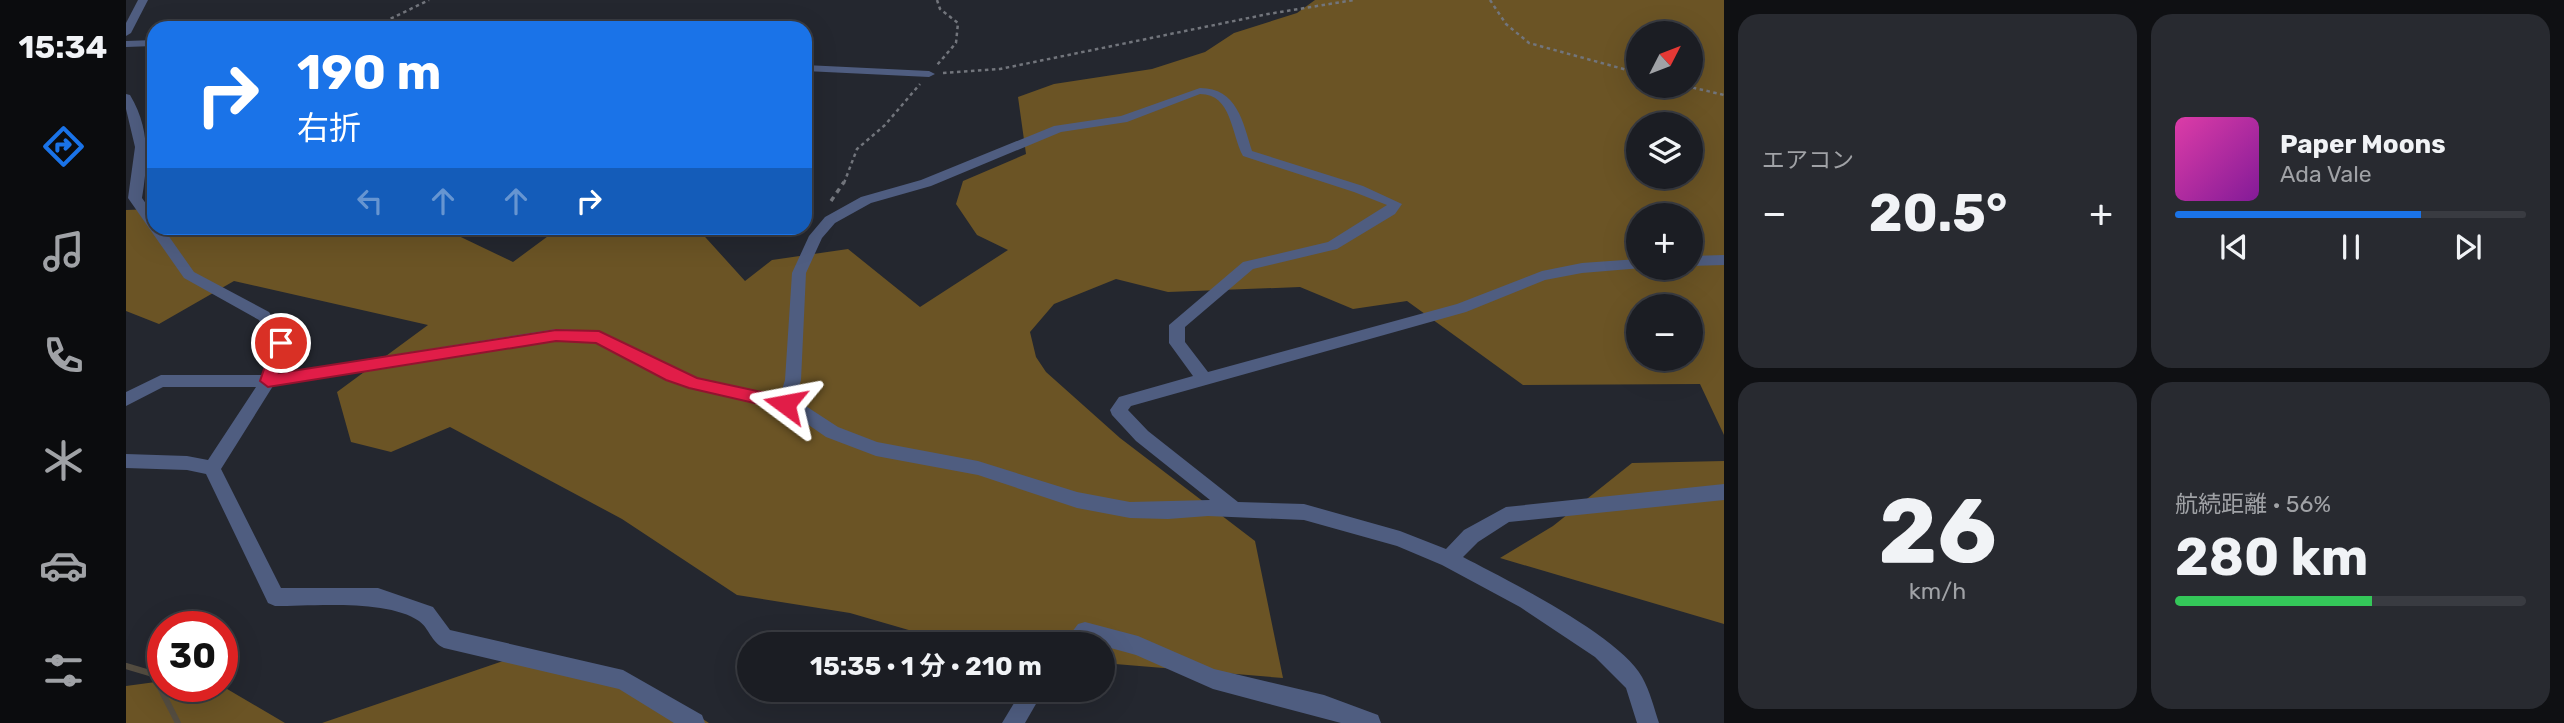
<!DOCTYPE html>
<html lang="ja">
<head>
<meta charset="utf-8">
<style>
  body { margin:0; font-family:Rubik,"Noto Sans JP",sans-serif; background:#282a30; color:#f1f3f6; height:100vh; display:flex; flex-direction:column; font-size:26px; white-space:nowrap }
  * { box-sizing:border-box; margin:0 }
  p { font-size:23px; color:#a0a2a6 }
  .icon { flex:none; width:38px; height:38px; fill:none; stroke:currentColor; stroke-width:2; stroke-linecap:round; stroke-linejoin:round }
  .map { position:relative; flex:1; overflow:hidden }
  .panel { display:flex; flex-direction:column; gap:14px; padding:14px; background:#0f1013; width:840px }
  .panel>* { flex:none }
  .top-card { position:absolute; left:21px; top:21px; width:665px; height:214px; border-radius:21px; box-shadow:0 7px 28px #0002,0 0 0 2px #393b41; background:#1a73e8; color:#fff; overflow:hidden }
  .needle { width:46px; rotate:48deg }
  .tools { position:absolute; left:1500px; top:21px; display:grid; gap:14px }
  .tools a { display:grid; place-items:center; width:77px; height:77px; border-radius:50%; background:#1b1d23; box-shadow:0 7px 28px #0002,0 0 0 2px #393b41; font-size:35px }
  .speed { position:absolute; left:21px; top:611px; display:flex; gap:14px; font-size:35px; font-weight:700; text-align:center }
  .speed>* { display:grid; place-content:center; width:91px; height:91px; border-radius:50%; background:#1b1d23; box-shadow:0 7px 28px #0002,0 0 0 2px #393b41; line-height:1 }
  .speed .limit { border:10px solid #d22; background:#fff; color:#111 }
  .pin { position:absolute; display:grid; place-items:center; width:60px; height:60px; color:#fff; margin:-30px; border:4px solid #fff; border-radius:50%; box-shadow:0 2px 7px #0007 }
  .me { position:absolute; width:77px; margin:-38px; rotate:283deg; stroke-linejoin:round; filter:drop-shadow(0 0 5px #0008) }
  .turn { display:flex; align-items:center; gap:24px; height:147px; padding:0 35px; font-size:32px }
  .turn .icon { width:91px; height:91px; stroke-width:2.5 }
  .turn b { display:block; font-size:49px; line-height:60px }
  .lanes { display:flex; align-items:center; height:66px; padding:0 35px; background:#0003; justify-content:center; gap:35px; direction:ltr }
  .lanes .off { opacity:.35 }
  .big { font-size:52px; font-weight:700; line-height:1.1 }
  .panel .tile { flex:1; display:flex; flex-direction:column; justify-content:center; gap:10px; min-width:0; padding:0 24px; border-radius:21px; background:#282a30 }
  .panel .dial { align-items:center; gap:0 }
  .dial b { font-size:91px; line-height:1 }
  .song { display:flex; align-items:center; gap:21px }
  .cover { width:84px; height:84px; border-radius:10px; background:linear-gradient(135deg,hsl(320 70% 55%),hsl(290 70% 35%)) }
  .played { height:7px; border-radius:4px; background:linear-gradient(90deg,#1a73e8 70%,#393b41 70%) }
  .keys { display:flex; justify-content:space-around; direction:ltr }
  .heat { display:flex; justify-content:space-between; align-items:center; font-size:38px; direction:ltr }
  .charge { height:10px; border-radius:5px; background:linear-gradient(90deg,#34c759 56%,#393b41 0) }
  .panel .tiles { flex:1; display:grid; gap:14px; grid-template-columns:repeat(2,1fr) }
  .trip { position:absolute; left:611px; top:632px; width:378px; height:70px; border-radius:35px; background:#1b1d23; box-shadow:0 7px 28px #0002,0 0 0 2px #393b41; font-weight:700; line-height:70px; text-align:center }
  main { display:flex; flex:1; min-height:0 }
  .dock { display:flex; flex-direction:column; width:126px; justify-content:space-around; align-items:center; background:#0b0c0e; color:#a0a2a6 }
  .dock .icon { width:49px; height:49px }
  .dock .current { color:#1a73e8 }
  .dock b { font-size:32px; color:#f1f3f6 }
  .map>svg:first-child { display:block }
  .forest { fill:#6b5425; fill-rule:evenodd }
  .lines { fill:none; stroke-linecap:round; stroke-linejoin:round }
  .stream { stroke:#544d41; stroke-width:6 }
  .path-far1 { stroke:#72757c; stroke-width:2.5; stroke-dasharray:3.5 3.5; stroke-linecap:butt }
  .path { stroke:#72757c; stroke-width:3.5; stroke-dasharray:5 5; stroke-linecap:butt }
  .minor { fill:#4f5d80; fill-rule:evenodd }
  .route { fill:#e11d48; stroke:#92132f; stroke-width:2 }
</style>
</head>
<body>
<main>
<nav class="dock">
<b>15:34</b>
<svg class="icon current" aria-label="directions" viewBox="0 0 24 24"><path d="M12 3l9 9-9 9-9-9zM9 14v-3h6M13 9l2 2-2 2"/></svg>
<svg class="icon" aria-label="music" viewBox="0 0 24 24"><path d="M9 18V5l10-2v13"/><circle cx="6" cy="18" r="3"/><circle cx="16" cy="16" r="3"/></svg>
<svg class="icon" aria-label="phone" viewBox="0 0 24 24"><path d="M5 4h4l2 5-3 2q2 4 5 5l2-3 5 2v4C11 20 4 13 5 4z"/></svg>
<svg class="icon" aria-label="climate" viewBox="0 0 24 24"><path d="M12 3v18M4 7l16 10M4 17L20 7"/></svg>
<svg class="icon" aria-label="car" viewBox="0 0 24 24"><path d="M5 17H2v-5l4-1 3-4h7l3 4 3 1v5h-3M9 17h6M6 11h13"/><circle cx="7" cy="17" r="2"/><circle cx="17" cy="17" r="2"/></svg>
<svg class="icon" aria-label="filters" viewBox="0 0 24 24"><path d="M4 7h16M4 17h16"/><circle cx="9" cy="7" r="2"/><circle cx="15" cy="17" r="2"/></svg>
</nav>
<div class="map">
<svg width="1598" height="723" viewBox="0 0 1598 723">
  <rect width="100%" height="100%" fill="#24272f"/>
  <g class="forest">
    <path d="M1189 0H1598V435L1574 384 1397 385 1281 301 1227 309 1174 287 1042 292 990 279 928 304 904 332 910 357 920 372 994 438 1129 541 1157 678 977 663 976 644H831L724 613 611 595 496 519 324 427 265 452 225 442 211 392 302 325 108 281 33 324 0 311V210L28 209V228H316L387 262 433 228H571L619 281 646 260 722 249 794 307 882 250 851 235 830 204 837 181 900 154 892 97 928 84 1026 69 1079 52 1108 33 1171 13ZM1512 33H1564V86H1512ZM1512 124H1564V177H1512ZM1512 215H1564V268H1512ZM1512 306H1564V359H1512Z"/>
    <polygon points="1598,461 1598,624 1374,558 1427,526 1506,463"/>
    <polygon points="380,660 539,695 583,723 196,723"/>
    <polygon points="37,681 37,686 96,686 159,723 0,723 0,686"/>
  </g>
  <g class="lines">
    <polyline class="stream" points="0,666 27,674 52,723"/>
    <g class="path-far1">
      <polyline points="811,0 814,9 832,23 830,43 811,65"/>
      <polyline points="1364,0 1380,24 1403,43 1512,73"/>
      <polyline points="231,28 260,21 303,0"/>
      <polyline points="817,73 874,69 1142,14 1228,0"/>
      <polyline points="1560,86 1598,95"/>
      <polyline points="718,183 731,149 759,125 794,84"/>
    </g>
    <polyline class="path" points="705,201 718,182"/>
    <g class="minor">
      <polygon points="12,0 22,0 5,33 0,36 0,23"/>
      <polygon points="28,40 28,46 0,47 0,41"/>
      <polygon points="679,65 803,71 809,74 803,77 679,71"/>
      <path d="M1074 88C1111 88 1117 122 1126 151L1237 186 1276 204 1269 214 1211 249 1127 269 1059 327V342L1082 372 1331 304 1416 271 1456 263 1512 259V268H1516L1456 273 1419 280 1340 312 1005 406 1002 410 1022 431 1112 502 1178 504 1274 531 1320 549 1338 530 1380 507 1598 484V500L1383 522 1352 542 1337 557C1381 580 1494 636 1516 677 1524 691 1528 708 1533 723H1511L1500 688 1469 657 1394 607 1316 565 1271 546 1178 520 1082 516 1042 519 1004 518 951 508 852 475 750 456 700 437 661 410 563 388 540 379 470 342 430 341 147 386 95 469 155 588H252L307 607 324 630 497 670 576 715 579 723H548L493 689 318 648C305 642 303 628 293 621 262 599 186 606 149 606L142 603 80 474 61 470 0 468V454L61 456 82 460 130 387H37L0 406V392L35 375H136L147 343 133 320 58 278 2 198 9 147 0 109V94L4 95C24 128 22 161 16 198L28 215V228H37L68 272 143 312 163 343 153 373 430 329 473 331 571 378 654 396 659 380 666 273 683 236 699 217 735 197 795 180 928 126 995 116ZM1074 94C1106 94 1105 134 1117 156L1228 192 1261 205 1202 242 1117 262 1043 325V343L1067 376 993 397 984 410 986 415 1010 441 1084 500 1004 502 951 492 852 461 751 442 712 427 669 399 675 380 680 273 696 238 709 223 745 203 805 186 935 132 1001 122Z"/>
      <polygon points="1598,255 1598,265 1564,266 1564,256"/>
      <polygon points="959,622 1012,636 1088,669 1198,695 1252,715 1255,723 1215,723 1087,689 1010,655 963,642 960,644 937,644 952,624"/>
      <polygon points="896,690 918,690 899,723 876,723"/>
    </g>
  </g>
  <polygon class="route" points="430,330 473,331 571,378 659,397 665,399 668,404 665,408 659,410 563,388 540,380 470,343 430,341 142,387 134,381 147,343 155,337 163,343 153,373"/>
</svg>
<div class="tools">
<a><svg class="needle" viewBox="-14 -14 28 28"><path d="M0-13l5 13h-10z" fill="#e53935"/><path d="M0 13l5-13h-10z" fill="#a0a2a6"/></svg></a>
<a><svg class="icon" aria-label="layers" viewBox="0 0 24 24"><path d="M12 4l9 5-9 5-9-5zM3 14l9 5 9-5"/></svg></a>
<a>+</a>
<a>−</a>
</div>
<div class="speed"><div class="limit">30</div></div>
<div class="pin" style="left:155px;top:343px;background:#d93025"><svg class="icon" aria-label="arrive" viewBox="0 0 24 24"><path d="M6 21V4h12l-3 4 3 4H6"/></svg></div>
<svg class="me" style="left:659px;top:404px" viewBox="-20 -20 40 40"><path d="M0-17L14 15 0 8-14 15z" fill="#e11d48" stroke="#fff" stroke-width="4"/></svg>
<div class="trip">15:35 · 1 分 · 210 m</div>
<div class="top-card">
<div class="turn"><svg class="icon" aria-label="right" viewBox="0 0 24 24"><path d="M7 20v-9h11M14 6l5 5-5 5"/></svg><div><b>190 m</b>右折</div></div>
<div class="lanes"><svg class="icon off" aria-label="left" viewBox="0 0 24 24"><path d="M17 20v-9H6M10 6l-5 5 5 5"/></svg><svg class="icon off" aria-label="ahead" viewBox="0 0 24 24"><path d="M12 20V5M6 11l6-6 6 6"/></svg><svg class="icon off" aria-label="ahead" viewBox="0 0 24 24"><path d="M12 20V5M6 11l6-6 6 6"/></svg><svg class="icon" aria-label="right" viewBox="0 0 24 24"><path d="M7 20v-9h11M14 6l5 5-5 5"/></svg></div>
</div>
</div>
<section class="panel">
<div class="tiles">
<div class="tile"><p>エアコン</p>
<div class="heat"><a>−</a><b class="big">20.5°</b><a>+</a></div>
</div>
<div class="tile">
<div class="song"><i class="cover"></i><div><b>Paper Moons</b><p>Ada Vale</p></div></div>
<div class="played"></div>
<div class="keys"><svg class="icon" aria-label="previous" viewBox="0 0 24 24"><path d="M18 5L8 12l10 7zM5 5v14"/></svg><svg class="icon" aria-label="pause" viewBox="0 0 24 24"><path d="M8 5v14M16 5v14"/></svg><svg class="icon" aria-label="next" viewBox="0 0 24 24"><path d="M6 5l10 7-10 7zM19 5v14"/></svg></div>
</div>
<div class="tile dial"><b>26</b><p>km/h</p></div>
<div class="tile"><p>航続距離 · 56%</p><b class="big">280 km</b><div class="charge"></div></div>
</div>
</section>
</main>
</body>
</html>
